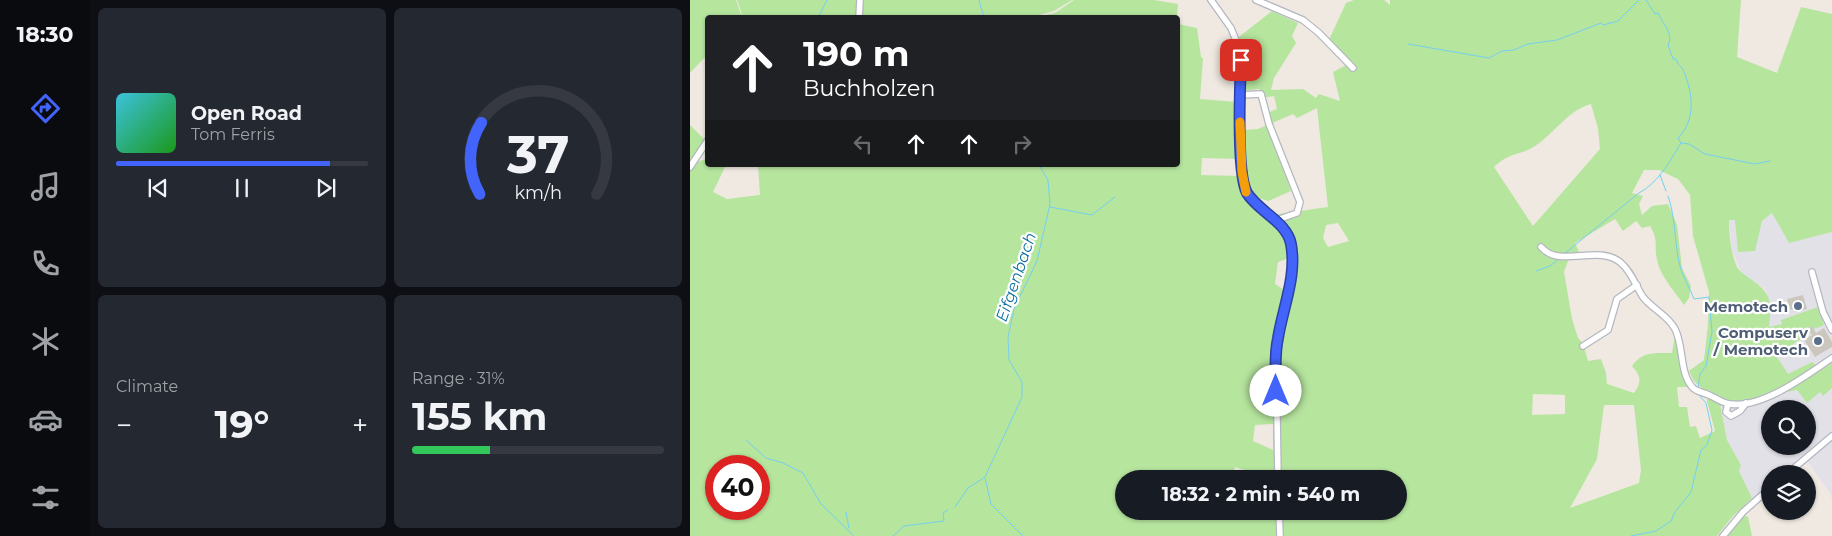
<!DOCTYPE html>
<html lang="en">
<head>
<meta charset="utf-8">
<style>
  body { margin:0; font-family:Montserrat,sans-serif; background:#242831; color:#f1f3f6; height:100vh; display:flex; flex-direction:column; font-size:19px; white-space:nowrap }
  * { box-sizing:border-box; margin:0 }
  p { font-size:16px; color:#9ea1a6 }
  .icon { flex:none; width:28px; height:28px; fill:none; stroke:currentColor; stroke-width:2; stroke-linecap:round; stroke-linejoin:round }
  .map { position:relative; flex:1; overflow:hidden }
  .sheet { display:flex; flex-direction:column; gap:8px; padding:8px; background:#0d0f14; width:600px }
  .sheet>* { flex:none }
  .guide { position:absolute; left:15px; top:15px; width:475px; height:152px; border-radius:5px; box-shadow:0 1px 4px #0004; background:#202124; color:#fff; overflow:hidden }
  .tools { position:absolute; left:1071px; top:400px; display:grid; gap:10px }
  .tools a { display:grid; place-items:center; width:55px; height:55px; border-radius:50%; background:#171b24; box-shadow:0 1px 4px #0004; font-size:25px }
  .speed { position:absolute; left:15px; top:455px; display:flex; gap:10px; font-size:25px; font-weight:700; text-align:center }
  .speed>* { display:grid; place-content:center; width:65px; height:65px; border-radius:50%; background:#171b24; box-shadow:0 1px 4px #0004; line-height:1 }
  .speed .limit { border:8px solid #d22; background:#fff; color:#111 }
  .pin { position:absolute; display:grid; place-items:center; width:42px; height:42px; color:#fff; margin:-21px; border-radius:10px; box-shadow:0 2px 8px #0006 }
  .me { position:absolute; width:55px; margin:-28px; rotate:0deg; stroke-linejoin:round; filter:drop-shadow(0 0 4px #0008) }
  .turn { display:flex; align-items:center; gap:18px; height:105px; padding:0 15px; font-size:22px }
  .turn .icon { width:65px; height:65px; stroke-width:2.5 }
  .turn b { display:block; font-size:35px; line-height:42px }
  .lanes { display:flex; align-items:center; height:48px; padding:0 15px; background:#0003; justify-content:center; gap:25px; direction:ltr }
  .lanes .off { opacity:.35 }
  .big { font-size:38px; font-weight:700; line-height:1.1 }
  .sheet .tile { flex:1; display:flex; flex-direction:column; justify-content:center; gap:8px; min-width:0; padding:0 18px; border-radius:8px; background:#242831 }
  .sheet .dial { align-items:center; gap:0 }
  .dial svg { height:130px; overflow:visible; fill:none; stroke:#363941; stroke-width:7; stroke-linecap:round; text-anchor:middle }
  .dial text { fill:#f1f3f6; stroke:none }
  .song { display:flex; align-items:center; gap:15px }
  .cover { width:60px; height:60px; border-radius:8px; background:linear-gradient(135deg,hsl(190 70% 55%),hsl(120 70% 35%)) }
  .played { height:5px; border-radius:2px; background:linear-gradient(90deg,#4264fb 85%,#363941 85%) }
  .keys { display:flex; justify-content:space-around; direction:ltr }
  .heat { display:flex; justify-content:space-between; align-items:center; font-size:28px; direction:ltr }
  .charge { height:8px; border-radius:4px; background:linear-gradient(90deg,#34c759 31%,#363941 0) }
  .sheet .tiles { flex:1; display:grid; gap:8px; grid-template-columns:repeat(2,1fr) }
  .trip { position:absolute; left:425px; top:470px; width:292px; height:50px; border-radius:25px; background:#171b24; box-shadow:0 1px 4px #0004; font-weight:700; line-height:50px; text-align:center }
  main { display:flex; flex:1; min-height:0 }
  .tab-bar { display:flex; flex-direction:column; width:90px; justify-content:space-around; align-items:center; background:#090b0e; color:#9ea1a6 }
  .tab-bar .icon { width:35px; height:35px }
  .tab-bar .selected { color:#4264fb }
  .tab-bar b { font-size:22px; color:#f1f3f6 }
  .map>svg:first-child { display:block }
  .industrial { fill:#e3e1e8; fill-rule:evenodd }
  .green { fill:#b6e59e; fill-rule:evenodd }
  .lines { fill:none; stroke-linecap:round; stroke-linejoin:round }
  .stream { stroke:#75cff0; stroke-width:1 }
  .building { fill:#cbc7bf }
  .minor-casing { stroke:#b4b7c1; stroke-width:8 }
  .minor { stroke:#fff; stroke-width:5.5 }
  .route-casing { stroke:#2b41a3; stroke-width:12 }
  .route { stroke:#4264fb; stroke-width:9 }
  .slow { stroke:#f59e0b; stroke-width:9 }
  .service-dot { fill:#5c6f8a; stroke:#fff; stroke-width:2 }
  .labels { text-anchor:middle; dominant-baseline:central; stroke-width:4.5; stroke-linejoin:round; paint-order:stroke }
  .service-label { font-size:15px; font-weight:bold; fill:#4e5e75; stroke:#fff; text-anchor:end }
  .water-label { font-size:16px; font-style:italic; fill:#0d6fa3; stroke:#fff }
</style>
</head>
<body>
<main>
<nav class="tab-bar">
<b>18:30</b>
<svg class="icon selected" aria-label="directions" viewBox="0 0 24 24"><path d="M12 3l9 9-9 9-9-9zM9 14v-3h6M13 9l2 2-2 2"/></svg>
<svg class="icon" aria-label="music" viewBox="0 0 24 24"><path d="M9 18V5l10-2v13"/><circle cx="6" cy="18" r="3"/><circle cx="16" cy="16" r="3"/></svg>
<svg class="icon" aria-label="phone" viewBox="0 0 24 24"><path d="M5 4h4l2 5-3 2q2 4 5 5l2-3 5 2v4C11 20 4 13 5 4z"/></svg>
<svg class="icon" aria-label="climate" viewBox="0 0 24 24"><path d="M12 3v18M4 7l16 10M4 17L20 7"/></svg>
<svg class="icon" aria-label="car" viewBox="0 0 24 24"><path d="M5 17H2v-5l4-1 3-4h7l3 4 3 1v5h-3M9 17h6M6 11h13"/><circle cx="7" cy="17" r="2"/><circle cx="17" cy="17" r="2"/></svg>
<svg class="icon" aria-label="filters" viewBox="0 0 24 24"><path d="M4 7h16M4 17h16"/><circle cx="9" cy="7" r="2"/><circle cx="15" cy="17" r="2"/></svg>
</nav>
<section class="sheet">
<div class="tiles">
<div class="tile">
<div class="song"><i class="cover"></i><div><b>Open Road</b><p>Tom Ferris</p></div></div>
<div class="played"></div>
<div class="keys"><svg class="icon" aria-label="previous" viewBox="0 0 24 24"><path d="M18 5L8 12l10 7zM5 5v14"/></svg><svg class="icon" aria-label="pause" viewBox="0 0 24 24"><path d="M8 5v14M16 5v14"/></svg><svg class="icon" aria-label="next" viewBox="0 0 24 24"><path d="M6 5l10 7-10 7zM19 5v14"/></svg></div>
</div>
<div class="tile dial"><svg viewBox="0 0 100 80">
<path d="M14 69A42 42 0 1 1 86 69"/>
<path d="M14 69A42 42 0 0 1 15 25" stroke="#4264fb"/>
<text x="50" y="56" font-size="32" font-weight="700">37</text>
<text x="50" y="72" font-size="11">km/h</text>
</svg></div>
<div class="tile"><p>Climate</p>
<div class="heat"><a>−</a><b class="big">19°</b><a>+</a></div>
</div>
<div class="tile"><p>Range · 31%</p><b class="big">155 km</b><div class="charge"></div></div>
</div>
</section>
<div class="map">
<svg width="1142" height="536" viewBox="0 0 1142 536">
  <rect width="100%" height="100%" fill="#efe9e1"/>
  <path class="industrial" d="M1083 213 1099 242 1142 232V500L1140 493 1117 461 1102 474H1080V494L1059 510 1037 536H1027L1062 498 1049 471 1051 465 1037 440 1030 404 1063 399 1122 362 1104 372 1088 377 1078 327 1081 306 1076 290 1051 272 1042 250 1039 220 1072 221ZM1080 409H1118V446H1080Z"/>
  <g class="green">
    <polygon points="0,0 46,0 52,17 18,18 17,55 0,73"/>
    <polygon points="47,0 169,0 168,17 53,17"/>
    <polygon points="171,0 382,0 364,11 341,17 171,18"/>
    <polygon points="384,0 464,0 488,4 487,17 346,17 365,13"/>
    <path d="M664 0H694L700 5V0H1051L1047 57 1087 73 1111 7 1142 14V232L1099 243 1082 213 1072 221 1065 251 1048 252 1045 220H1039C1039 235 1041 254 1047 267 1050 272 1054 274 1058 277 1082 294 1082 299 1079 327L1092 324 1091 320 1128 307 1134 325 1124 329 1122 326 1118 329 1121 333 1103 344V348L1101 345 1094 349 1096 352 1087 357 1098 374 1122 362 1127 366 1082 392 1063 399 1030 404 1037 440 1051 465 1049 471 1062 498 1042 517 1027 536H0V168L6 162 17 159 18 165H36L23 192 37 199 70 195 68 165H488V24L507 28 511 57 513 58 510 99 547 102 548 159 512 158 511 175 550 176 555 192 575 216 638 207 627 108 607 118 603 114 580 124 577 113 587 109 584 96 573 98 569 89 552 91 553 57 549 37 582 11 608 23 602 36 606 43 584 78 581 90 613 89 626 98 629 94 650 101 643 72 658 64 638 42 656 3ZM901 104 908 128 910 149 843 226 804 167C821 151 830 156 845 146 865 133 878 110 901 104ZM954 170H969L988 179 1000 195 1003 236 1019 292 1018 325 1014 360 999 371 1004 381 1018 394 1017 401 1025 431 1010 438 1006 426 1000 427 997 407H989L987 387H998L985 335 982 353C965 353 952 351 942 366 951 376 952 382 944 393L917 384 916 373 911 359 898 361 893 343 888 338 882 319 874 272 878 261 889 252 885 243 925 219 933 231 946 221 952 228 960 226C969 241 964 245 967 260 970 276 986 293 994 305L999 298 1001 286 992 268 987 225 978 204 962 206 952 215 949 204 953 196 942 193ZM648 223 659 241 638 247 633 238 636 225ZM599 258 600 273 596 291 585 284 588 262ZM843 394 875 395V414L842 415ZM914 405H944L951 470 949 483 880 508 907 459ZM583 424V450L563 441 565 425ZM26 466H69V509H26ZM545 467 584 479H709V511H434V479H515L516 476 528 479H542Z"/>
    <polygon points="0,125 16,141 0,165"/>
    <polygon points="577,125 601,191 578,201 563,196 554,175 554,130 568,129"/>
    <polygon points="1142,363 1142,388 1133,396 1130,392 1117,403 1107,390 1096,392"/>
    <polygon points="1054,515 1058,517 1062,536 1037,536"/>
  </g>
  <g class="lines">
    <g class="stream">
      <polyline points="289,0 294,18"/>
      <polyline points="128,18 137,0"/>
      <polyline points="718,44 799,58 812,51 824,50 838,44 867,40 911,23 913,25 928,21 949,0"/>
      <polyline points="991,143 999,144 1015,154 1065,164 1080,161"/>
      <polyline points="970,175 976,191"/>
      <path d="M978 196C986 218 984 243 990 266 992 275 1000 289 1004 299L1019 297 1022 332 1016 366 1010 374 1008 388"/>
      <polyline points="360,207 402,215 425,197"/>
      <path d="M874 254 949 193C968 183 980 161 991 143L988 138C1006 120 1003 94 994 72 992 66 988 66 986 59H983L978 45C984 34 973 24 968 13L965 14 956 0"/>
      <polyline points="846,271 860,266 869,259"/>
      <polyline points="56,440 76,458 93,463 113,473 131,504 164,536"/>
      <polyline points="295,478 301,504 333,536"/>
      <polyline points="265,507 278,488 295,477 332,397 332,382 319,360 318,337 324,309 347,261 360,204 358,180 349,165"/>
      <polyline points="156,512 159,528"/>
      <polyline points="203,536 214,526 254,521 253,513 258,510"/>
      <polyline points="941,536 966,531 981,521 985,512 1001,492 1011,450 1017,445 1022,430 1016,403 1009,395"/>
    </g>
  </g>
  <g class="building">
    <polygon points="1113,295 1117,309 1105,312 1104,309 1100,310 1097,299"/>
    <polygon points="1122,326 1126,333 1134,328 1142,342 1142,347 1125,357 1114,340 1122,335 1118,329"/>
  </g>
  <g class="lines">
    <defs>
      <g id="minor">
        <polyline points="521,0 541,28 549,48 552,172 556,192 594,230 601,245 601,278 586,351 588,479"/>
        <polyline points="566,0 613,20 629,33 663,68"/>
        <polyline points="169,18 170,0"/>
        <polyline points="550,95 571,94 579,124 610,202 607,213 584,221"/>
        <polyline points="0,167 18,140"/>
        <path d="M851 247C870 269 907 244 930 262 942 272 945 285 953 297 962 309 978 315 985 329 994 346 989 371 1002 387 1006 392 1013 392 1019 395 1026 398 1032 403 1040 404 1072 409 1117 375 1142 358"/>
        <polyline points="1122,272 1133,312 1142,330"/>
        <polyline points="893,346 918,330 927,299 947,285"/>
        <polyline points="1038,404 1036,412 1041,416 1050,411 1056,403"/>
        <polyline points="1097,474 1142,436"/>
        <polyline points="589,511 590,536"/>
        <polyline points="1033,536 1053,512 1080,488"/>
      </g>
    </defs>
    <use href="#minor" class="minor-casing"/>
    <use href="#minor" class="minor"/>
  </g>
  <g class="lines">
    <defs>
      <path id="route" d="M551 60C550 86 546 173 557 193 568 211 597 222 601 244 607 276 593 307 588 338 584 356 586 374 586 391"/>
    </defs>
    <use href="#route" class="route-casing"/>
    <use href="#route" class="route"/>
    <polyline class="slow" points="550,122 552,172 556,192"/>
  </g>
  <g class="service-dot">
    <circle cx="1108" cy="306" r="5"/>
    <circle cx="1128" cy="341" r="5"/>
  </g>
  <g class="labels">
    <g class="service-label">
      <text x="1098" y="306">Memotech</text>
      <text x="1118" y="332">Compuserv<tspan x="1118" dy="17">/ Memotech</tspan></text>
    </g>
    <g class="water-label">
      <text transform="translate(326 277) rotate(-71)">Eifgenbach</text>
    </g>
  </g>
</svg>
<div class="tools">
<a><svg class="icon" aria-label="search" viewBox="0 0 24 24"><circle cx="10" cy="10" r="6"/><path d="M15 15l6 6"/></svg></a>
<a><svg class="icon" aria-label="layers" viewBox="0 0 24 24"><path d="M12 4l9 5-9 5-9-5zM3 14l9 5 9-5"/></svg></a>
</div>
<div class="speed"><div class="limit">40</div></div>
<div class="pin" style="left:551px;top:60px;background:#d93025"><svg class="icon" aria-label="arrive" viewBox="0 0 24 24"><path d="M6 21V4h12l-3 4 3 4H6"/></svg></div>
<svg class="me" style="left:586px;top:391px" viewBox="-20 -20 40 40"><circle r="19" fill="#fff"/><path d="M0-13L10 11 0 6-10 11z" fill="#4264fb"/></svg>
<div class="trip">18:32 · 2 min · 540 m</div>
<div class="guide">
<div class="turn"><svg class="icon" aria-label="ahead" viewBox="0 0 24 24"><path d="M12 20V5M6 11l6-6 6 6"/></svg><div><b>190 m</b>Buchholzen</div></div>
<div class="lanes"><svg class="icon off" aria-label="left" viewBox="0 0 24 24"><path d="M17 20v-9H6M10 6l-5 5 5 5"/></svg><svg class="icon" aria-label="ahead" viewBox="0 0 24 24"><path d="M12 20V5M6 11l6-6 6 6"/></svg><svg class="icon" aria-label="ahead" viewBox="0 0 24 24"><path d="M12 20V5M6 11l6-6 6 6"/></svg><svg class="icon off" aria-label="right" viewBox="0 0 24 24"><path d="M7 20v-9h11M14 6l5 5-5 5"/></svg></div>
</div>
</div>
</main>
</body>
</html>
